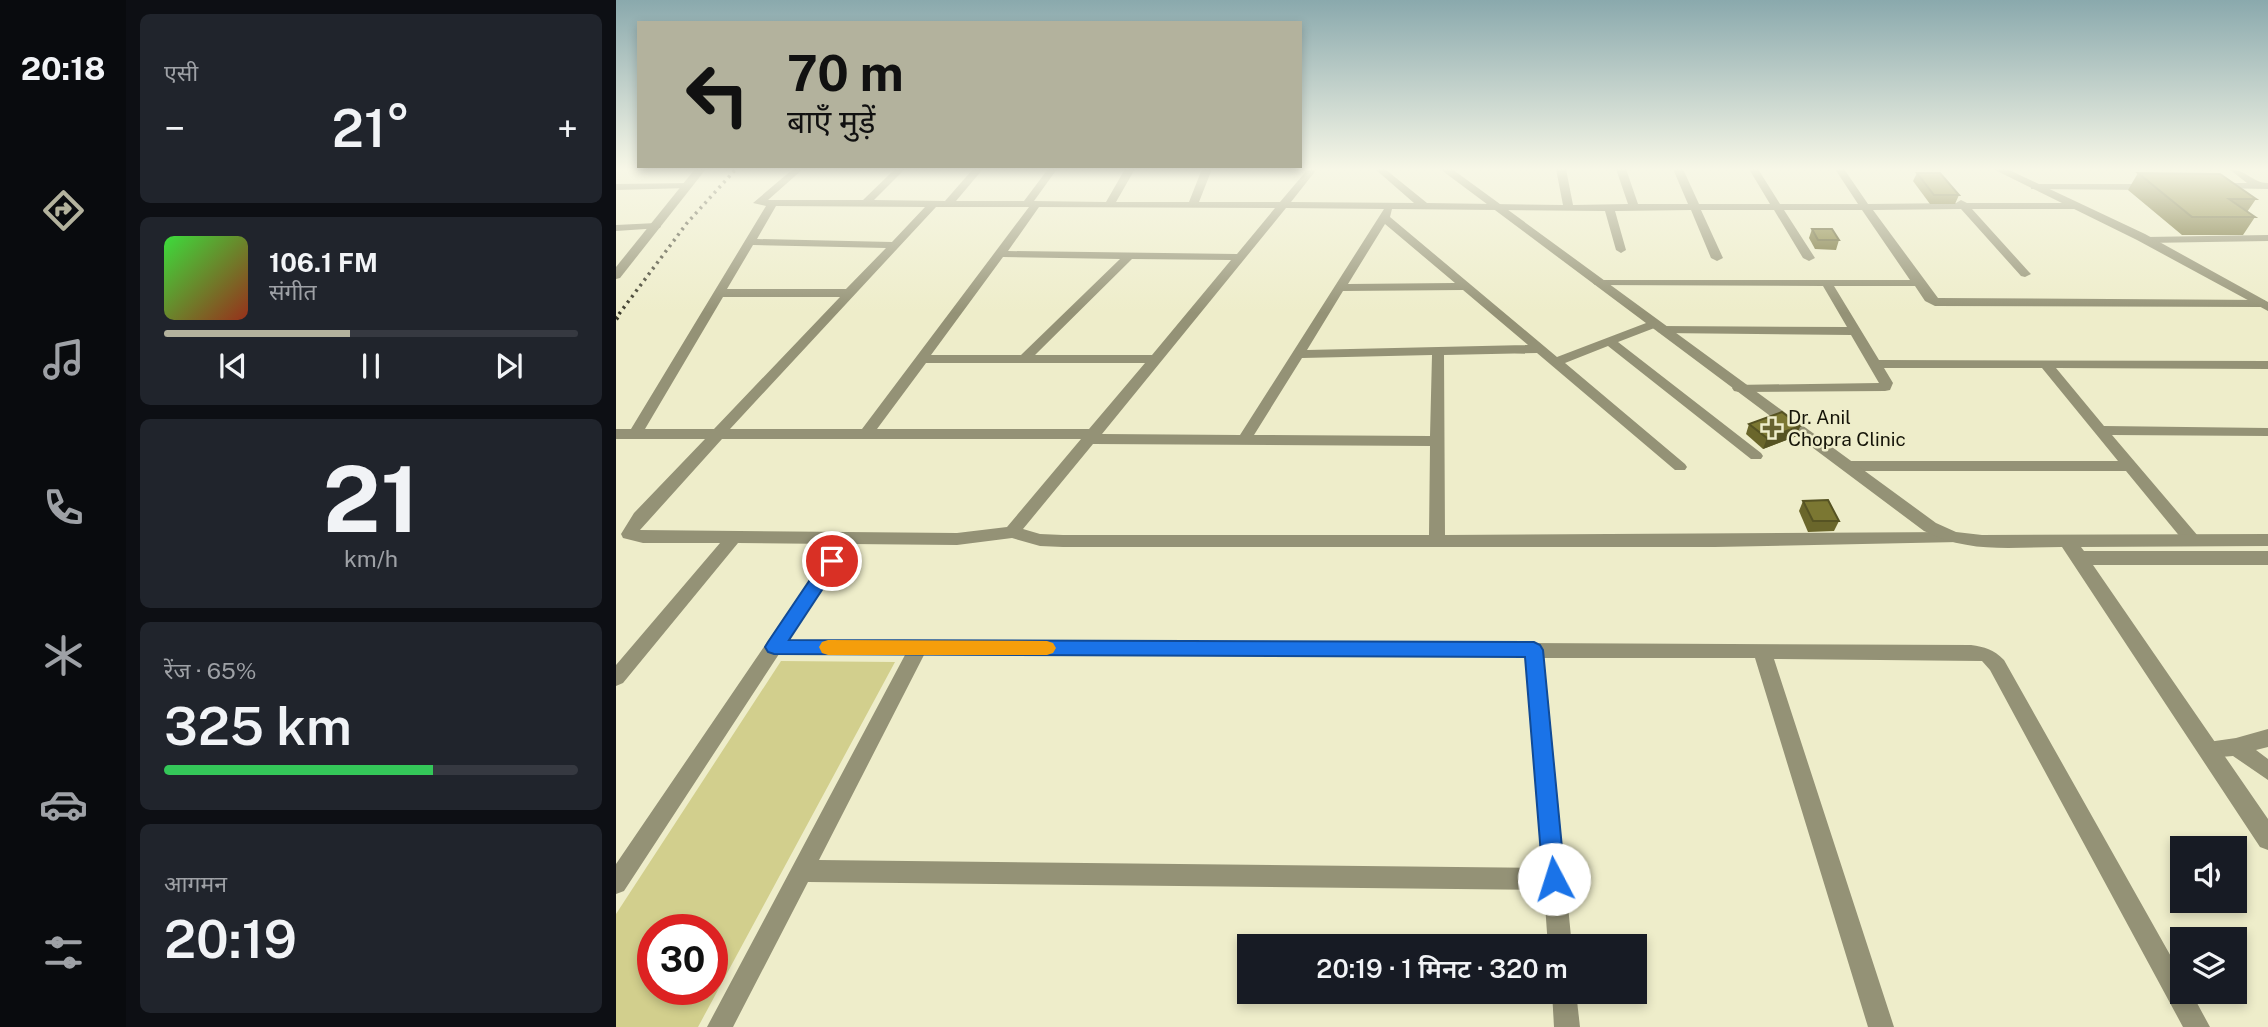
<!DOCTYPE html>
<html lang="hi">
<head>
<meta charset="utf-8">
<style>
  body { margin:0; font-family:"Public Sans","Noto Sans Devanagari",sans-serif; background:#20242c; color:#f1f3f6; height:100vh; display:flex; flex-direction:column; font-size:26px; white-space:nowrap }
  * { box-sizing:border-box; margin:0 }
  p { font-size:23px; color:#9ea1a6 }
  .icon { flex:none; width:38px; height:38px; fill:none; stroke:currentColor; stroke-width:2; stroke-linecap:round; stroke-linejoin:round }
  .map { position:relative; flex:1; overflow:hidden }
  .panel { display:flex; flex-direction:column; gap:14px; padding:14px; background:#0d0f14; width:490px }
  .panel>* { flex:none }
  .guide { position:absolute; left:21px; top:21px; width:665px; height:147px; border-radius:0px; box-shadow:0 4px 10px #0003; background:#b3b29d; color:#111; overflow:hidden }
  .fabs { position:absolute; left:1554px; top:836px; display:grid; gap:14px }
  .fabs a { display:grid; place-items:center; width:77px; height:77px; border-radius:0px; background:#171b24; box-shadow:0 4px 10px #0003; font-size:35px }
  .speed { position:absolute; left:21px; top:914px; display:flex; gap:14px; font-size:35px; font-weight:700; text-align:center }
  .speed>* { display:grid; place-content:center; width:91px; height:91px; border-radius:50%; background:#171b24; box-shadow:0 4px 10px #0003; line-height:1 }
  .speed .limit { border:10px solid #d22; background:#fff; color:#111 }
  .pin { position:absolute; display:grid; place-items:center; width:60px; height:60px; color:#fff; margin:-30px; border:4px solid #fff; border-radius:50%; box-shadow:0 2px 7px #0007 }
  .me { position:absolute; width:77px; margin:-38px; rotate:355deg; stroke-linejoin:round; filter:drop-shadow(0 0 5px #0008) }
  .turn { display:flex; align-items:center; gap:24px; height:147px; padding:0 35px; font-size:32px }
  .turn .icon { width:91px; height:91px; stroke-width:2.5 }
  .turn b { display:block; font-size:49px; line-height:60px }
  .big { font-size:52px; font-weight:600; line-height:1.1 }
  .panel .widget { flex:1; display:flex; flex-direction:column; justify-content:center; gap:10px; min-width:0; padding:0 24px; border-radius:10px; background:#20242c }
  .panel .dial { align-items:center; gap:0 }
  .dial b { font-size:91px; line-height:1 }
  .song { display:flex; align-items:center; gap:21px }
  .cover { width:84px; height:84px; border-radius:10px; background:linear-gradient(135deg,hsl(120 70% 55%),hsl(10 70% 35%)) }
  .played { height:7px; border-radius:4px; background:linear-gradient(90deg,#b3b29d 45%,#363941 45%) }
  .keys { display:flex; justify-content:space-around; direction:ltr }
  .heat { display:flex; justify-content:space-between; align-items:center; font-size:38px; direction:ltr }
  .charge { height:10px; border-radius:5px; background:linear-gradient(90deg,#34c759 65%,#363941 0) }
  .trip { position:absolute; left:621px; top:934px; width:410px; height:70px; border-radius:0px; background:#171b24; box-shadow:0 4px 10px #0003; font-weight:600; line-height:70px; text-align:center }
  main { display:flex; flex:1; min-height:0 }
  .menu { display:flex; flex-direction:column; width:126px; justify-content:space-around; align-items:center; background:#090b0e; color:#9ea1a6 }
  .menu .icon { width:49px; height:49px }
  .menu .selected { color:#b3b29d }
  .menu b { font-size:32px; color:#f1f3f6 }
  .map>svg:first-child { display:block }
  .green { fill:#d2cf8d; fill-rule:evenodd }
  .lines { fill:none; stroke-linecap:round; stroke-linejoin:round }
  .minor { fill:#949276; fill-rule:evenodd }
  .tertiary { fill:#949276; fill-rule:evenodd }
  .rail-far1 { stroke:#3b3a2a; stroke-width:3.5; stroke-dasharray:2.5 4.5; stroke-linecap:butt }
  .rail { stroke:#3b3a2a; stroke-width:4.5; stroke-dasharray:2.5 6; stroke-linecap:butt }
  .wall { fill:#6a662b }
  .shaded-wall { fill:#565323 }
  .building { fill:#7b7732; stroke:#565323; stroke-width:2 }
  .route { fill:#1a73e8; stroke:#114b97; stroke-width:2 }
  .slow { fill:#f59e0b }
  .poi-dot { fill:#676330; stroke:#eeedca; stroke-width:2.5 }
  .labels { text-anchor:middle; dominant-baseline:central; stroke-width:5; stroke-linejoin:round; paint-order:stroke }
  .poi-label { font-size:19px; fill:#161509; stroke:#eeedca; text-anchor:start }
</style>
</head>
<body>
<main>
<nav class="menu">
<b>20:18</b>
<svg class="icon selected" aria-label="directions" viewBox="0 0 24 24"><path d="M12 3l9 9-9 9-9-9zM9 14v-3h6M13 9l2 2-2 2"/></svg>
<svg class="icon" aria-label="music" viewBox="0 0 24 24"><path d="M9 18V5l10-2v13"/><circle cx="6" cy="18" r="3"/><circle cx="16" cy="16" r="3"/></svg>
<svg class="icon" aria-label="phone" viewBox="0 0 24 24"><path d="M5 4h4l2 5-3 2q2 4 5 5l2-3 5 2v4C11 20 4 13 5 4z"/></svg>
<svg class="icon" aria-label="climate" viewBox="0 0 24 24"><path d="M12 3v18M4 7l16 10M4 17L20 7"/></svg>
<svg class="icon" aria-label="car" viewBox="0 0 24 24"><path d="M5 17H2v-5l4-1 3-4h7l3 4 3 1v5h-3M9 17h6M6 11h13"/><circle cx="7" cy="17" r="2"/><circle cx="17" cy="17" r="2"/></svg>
<svg class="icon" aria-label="filters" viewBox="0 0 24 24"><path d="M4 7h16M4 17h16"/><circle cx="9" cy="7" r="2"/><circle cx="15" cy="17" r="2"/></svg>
</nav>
<section class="panel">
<div class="widget"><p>एसी</p>
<div class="heat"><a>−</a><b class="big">21°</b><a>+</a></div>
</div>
<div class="widget">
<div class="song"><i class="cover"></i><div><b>106.1 FM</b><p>संगीत</p></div></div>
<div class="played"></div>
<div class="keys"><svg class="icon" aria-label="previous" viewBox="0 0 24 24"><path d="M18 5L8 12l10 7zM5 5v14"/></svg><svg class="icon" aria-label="pause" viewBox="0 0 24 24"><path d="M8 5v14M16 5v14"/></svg><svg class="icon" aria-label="next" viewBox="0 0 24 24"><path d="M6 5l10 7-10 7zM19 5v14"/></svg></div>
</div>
<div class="widget dial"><b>21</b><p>km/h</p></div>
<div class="widget"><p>रेंज · 65%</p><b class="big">325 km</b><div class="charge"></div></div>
<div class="widget"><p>आगमन</p><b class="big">20:19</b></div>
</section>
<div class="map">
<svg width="1652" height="1027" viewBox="0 0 1652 1027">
  <rect width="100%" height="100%" fill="#eeedca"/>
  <path class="green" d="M165 661 279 662 82 1027H0V914ZM37 929H96V989H37Z"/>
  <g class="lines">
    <g class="minor">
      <path d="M177 169H187L152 200H247L279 169H289L258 200 329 201 357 169H367L340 201H408L432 169H441L418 201 490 202 509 169H519L500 202H573L586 169H596L583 202H664L692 169H701L675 202 798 203 759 169H769L811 203 947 205 940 169H950L957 205 1012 204 1000 169H1010L1022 204H1072L1057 169H1067L1083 204H1154L1133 169H1142L1164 204H1242L1219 169H1228L1252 204 1340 203 1345 200 1351 203H1462L1467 206 1462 209H1356L1413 272 1415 274 1409 277 1405 276 1345 209 1257 210 1322 298 1649 300V306L1645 307 1319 306 1309 301 1299 286H1218L1263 360 1652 361V369L1440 368 1488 426 1652 428V436L1496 435 1582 536 1584 540 1582 544H1570L1510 471H1232L1225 466 1232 461H1502L1426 368H1268L1277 383 1274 390 1269 391 1123 392 1118 391 1116 388 1118 385 1263 383 1235 335 1046 333 1042 332 1041 327 1002 342 1145 453 1147 456 1145 459H1135L992 346 949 363 1069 464 1071 467 1069 470H1059L921 353 828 355 829 535 1337 532 1345 538 1343 542 1099 547H447L424 546 396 538 341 545 235 544 172 640 1355 645C1369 647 1377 649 1388 660L1566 976V992H1575L1594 1027H1567L1374 670 1366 661 1158 659 1278 1027H1252L1139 658H928L956 947H932L928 890 192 882 117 1027H91L289 655 163 654 8 891 0 894V864L218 544 122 543 7 683 0 686V665L104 543H27L7 538 5 534 18 513 89 439H0V429H15L150 206 137 203ZM160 206 309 207 276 242 141 239ZM320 207H413L246 429H114ZM423 207 659 208 621 254 392 251ZM670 208 768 209 624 435 486 434ZM776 209 989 211 1000 250 1005 253 1010 250 999 211 1075 210 1095 258 1101 261 1107 258 1085 210H1158L1187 258 1193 261 1199 258 1168 210H1246L1294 280H983L977 283 979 285 1207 286 1231 327 1043 326 1042 321 1038 320 941 357 774 217ZM769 224 839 283 732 284ZM137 245 270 248 230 289H111ZM387 257 504 259 405 355H315ZM516 259 615 260 536 355H419ZM847 290 912 345 691 350 727 291ZM107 297H224L98 429H29ZM816 355 814 436 638 435 686 358ZM310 363H529L473 429H261ZM106 439H465L391 527 341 533 24 530ZM477 444 814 446 813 535H447L424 534 407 529ZM308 655 909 657 926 868 203 860Z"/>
      <path d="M1613 169C1630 169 1636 183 1652 183V189L1599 188V184L1602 183H1631Z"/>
      <polygon points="75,183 77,185 72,188 0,190 0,184"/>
      <polygon points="1418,184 1534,184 1539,187 1534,190 1415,189 1415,185"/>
      <polygon points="40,223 45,226 44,228 0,231 0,225"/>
      <polygon points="1652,235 1652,241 1530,243 1525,240 1530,237"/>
      <polygon points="1652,729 1652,747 1640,750 1652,759 1652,780 1617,756 1592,758 1585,755 1582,749 1585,743 1620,738"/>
      <polygon points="936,992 960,992 964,1027 938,1027"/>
    </g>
    <g class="tertiary">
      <polygon points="79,169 90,169 4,278 0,279 0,267"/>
      <path d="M824 169H836L1320 523 1340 532 1366 535 1652 534V546L1465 547 1468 551H1652V565H1477L1652 819V850L1644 847 1446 547C1396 547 1354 554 1308 531Z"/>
      <polygon points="1377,169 1391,169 1529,234 1652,302 1652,311 1521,240"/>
    </g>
    <polyline class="rail-far1" points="3,314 71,223 120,169"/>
    <polyline class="rail" points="0,319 5,313"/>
  </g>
  <g class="wall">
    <polygon points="1301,173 1343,195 1339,204 1314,204 1297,181"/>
    <polygon points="1522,173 1640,199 1631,212 1639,217 1627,235 1566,235 1512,190"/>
    <polygon points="1196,229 1223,240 1220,250 1199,249 1193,238"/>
    <polygon points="1133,424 1184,426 1181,436 1147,449 1130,434"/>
    <polygon points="1187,501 1223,521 1218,531 1192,532 1183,511"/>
  </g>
  <polygon class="shaded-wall" points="1184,426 1181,436 1147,449 1151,438"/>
  <g class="building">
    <polygon points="1301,173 1324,173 1343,195 1318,195"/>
    <polygon points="1522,173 1604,174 1640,199 1613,199 1639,217 1576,217"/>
    <polygon points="1196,229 1216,229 1223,240 1202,240"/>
    <polygon points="1166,412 1184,426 1151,438 1133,424"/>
    <polygon points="1212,500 1223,521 1197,521 1187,501"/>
  </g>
  <linearGradient id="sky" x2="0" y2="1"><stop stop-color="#8aa9ad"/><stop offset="0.54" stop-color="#f7f7e7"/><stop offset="1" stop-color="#f7f7e7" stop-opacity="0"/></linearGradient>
  <rect width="1652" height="313" fill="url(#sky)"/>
  <polygon class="route" points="216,555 225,561 173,640 918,642 924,645 927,650 949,879 946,887 938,890 930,887 927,879 909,657 158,654 152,652 149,647 152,642 210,556"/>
  <polygon class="slow" points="212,640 431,641 437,643 440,648 437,653 431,655 212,655 206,653 203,647 206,642"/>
  <path class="poi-dot" d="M1152.5 417.5h7v7h7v7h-7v7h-7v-7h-7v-7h7z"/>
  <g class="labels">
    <g class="poi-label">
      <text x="1172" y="417">Dr. Anil<tspan x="1172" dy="22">Chopra Clinic</tspan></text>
    </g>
  </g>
</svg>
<div class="fabs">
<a><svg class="icon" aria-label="sound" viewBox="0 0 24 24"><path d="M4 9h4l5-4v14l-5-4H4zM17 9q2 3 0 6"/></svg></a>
<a><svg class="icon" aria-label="layers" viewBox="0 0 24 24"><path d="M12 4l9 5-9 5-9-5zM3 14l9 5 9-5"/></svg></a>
</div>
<div class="speed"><div class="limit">30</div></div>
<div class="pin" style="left:216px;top:561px;background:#d93025"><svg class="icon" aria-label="arrive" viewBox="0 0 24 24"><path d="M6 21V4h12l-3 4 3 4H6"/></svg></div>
<svg class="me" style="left:938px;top:879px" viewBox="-20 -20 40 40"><circle r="19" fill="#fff"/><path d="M0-13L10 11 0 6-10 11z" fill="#1a73e8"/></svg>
<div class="trip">20:19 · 1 मिनट · 320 m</div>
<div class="guide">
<div class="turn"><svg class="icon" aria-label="left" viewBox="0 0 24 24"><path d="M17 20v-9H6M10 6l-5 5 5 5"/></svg><div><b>70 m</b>बाएँ मुड़ें</div></div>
</div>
</div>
</main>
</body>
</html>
